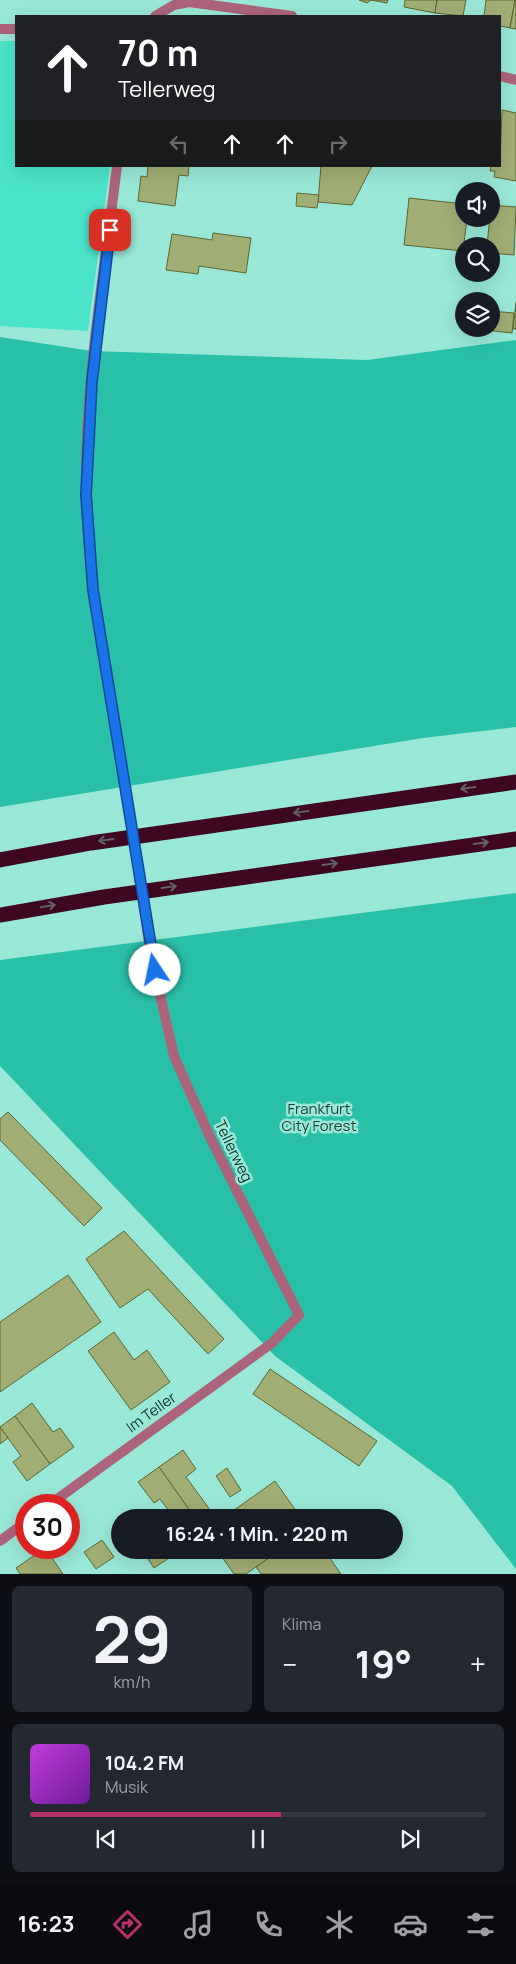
<!DOCTYPE html>
<html lang="de">
<head>
<meta charset="utf-8">
<style>
  body { margin:0; font-family:Manrope,sans-serif; background:#242831; color:#f1f3f6; height:100vh; display:flex; flex-direction:column; font-size:19px; white-space:nowrap }
  * { box-sizing:border-box; margin:0 }
  p { font-size:16px; color:#9ea1a6 }
  .icon { flex:none; width:28px; height:28px; fill:none; stroke:currentColor; stroke-width:2; stroke-linecap:round; stroke-linejoin:round }
  .map { position:relative; height:1574px; overflow:hidden }
  .drawer { display:flex; flex-direction:column; gap:12px; padding:12px; background:#0d0f14; flex:1 }
  .drawer>* { flex:none }
  .guide { position:absolute; left:15px; top:15px; width:486px; height:152px; border-radius:0px; box-shadow:0 5px 20px #0002; background:#202124; color:#fff; overflow:hidden }
  .controls { position:absolute; left:455px; top:182px; display:grid; gap:10px }
  .controls a { display:grid; place-items:center; width:45px; height:45px; border-radius:50%; background:#171b24; box-shadow:0 5px 20px #0002; font-size:25px }
  .speed { position:absolute; left:15px; top:1494px; display:flex; gap:10px; font-size:25px; font-weight:700; text-align:center }
  .speed>* { display:grid; place-content:center; width:65px; height:65px; border-radius:50%; background:#171b24; box-shadow:0 5px 20px #0002; line-height:1 }
  .speed .limit { border:8px solid #d22; background:#fff; color:#111 }
  .pin { position:absolute; display:grid; place-items:center; width:42px; height:42px; color:#fff; margin:-21px; border-radius:10px; box-shadow:0 2px 8px #0006 }
  .me { position:absolute; width:55px; margin:-28px; rotate:349deg; stroke-linejoin:round; filter:drop-shadow(0 0 4px #0008) }
  .turn { display:flex; align-items:center; gap:18px; height:105px; padding:0 20px; font-size:22px }
  .turn .icon { width:65px; height:65px; stroke-width:2.5 }
  .turn b { display:block; font-size:35px; line-height:42px }
  .lanes { display:flex; align-items:center; height:48px; padding:0 20px; background:#0003; justify-content:center; gap:25px; direction:ltr }
  .lanes .off { opacity:.35 }
  .big { font-size:38px; font-weight:700; line-height:1.1 }
  .drawer .card { flex:1; display:flex; flex-direction:column; justify-content:center; gap:8px; min-width:0; padding:0 18px; border-radius:8px; background:#242831 }
  .drawer .dial { align-items:center; gap:0 }
  .dial b { font-size:65px; line-height:1 }
  .song { display:flex; align-items:center; gap:15px }
  .cover { width:60px; height:60px; border-radius:8px; background:linear-gradient(135deg,hsl(290 70% 55%),hsl(280 70% 35%)) }
  .played { height:5px; border-radius:2px; background:linear-gradient(90deg,#b92f6a 55%,#363941 55%) }
  .keys { display:flex; justify-content:space-around; direction:ltr }
  .heat { display:flex; justify-content:space-between; align-items:center; font-size:28px; direction:ltr }
  .drawer .tiles { flex:1; display:grid; gap:12px; grid-template-columns:1fr 1fr }
  .card:last-child { grid-column:span 2 }
  .trip { position:absolute; left:111px; top:1509px; width:292px; height:50px; border-radius:25px; background:#171b24; box-shadow:0 5px 20px #0002; font-weight:700; line-height:50px; text-align:center }
  .tabs { display:flex; height:80px; justify-content:space-around; align-items:center; background:#090b0e; color:#9ea1a6 }
  .tabs .icon { width:35px; height:35px }
  .tabs .active { color:#b92f6a }
  .tabs b { font-size:22px; color:#f1f3f6 }
  .map>svg:first-child { display:block }
  .green { fill:#4be4cb }
  .forest { fill:#29c0a9 }
  .building { fill:#a0ae73; stroke:#5b672e }
  .lines { fill:none; stroke-linecap:round; stroke-linejoin:round }
  .lane { stroke:#ac647c; stroke-width:10 }
  .street { stroke:#ac647c; stroke-width:10 }
  .highway { stroke:#3e071f; stroke-width:15 }
  .oneway { stroke:#626169 }
  .route-casing { stroke:#114b97; stroke-width:12 }
  .route { stroke:#1a73e8; stroke-width:9 }
  .labels { text-anchor:middle; dominant-baseline:central; stroke-width:5; stroke-linejoin:round; paint-order:stroke }
  .park-label { font-size:15px; fill:#1e3b35; stroke:#99e8d7 }
  .street-label { font-size:15px; fill:#0a2d27; stroke:#99e8d7 }
</style>
</head>
<body>
<div class="map">
<svg width="516" height="1574" viewBox="0 0 516 1574">
  <rect width="100%" height="100%" fill="#99e8d7"/>
  <polygon class="green" points="0,41 16,41 16,166 110,166 88,331 0,326"/>
  <g class="forest">
    <polygon points="0,337 92,351 367,360 516,340 516,727 423,738 0,807"/>
    <polygon points="516,893 516,1569 452,1486 275,1356 0,1066 0,960"/>
  </g>
  <g class="building">
    <polygon points="359,0 388,0 387,3 371,0 367,3"/>
    <polygon points="405,0 437,0 435,13 404,7"/>
    <polygon points="437,0 466,0 463,16 435,13"/>
    <polygon points="486,0 515,0 510,28 500,26 500,16 484,16"/>
    <polygon points="515,0 516,0 516,29 510,28"/>
    <polygon points="502,110 516,113 516,181 494,177 495,171 490,171 491,166 500,166"/>
    <polygon points="148,166 189,166 188,176 179,175 175,206 138,201 141,176 147,177"/>
    <polygon points="321,166 372,166 352,205 318,202"/>
    <polygon points="297,193 319,195 317,208 296,206"/>
    <polygon points="409,198 464,204 464,219 467,219 463,251 404,245"/>
    <polygon points="491,205 516,207 514,255 491,253 491,246 487,246"/>
    <polygon points="213,233 251,238 246,273 199,266 198,274 166,270 172,234 212,240"/>
    <polygon points="516,302 516,329 513,329"/>
    <polygon points="491,311 514,313 512,333 485,330 491,329"/>
    <polygon points="8,1112 102,1208 84,1226 0,1140 0,1119"/>
    <polygon points="124,1231 224,1339 208,1354 148,1289 120,1308 86,1259"/>
    <polygon points="68,1275 101,1322 0,1392 0,1322"/>
    <polygon points="114,1332 134,1360 147,1350 170,1382 131,1410 88,1351"/>
    <polygon points="270,1369 377,1441 359,1466 253,1394"/>
    <polygon points="32,1403 53,1432 60,1428 74,1447 50,1464 15,1416"/>
    <polygon points="15,1416 50,1464 27,1481 13,1462 21,1456 0,1427"/>
    <polygon points="0,1427 8,1438 0,1444"/>
    <polygon points="183,1450 196,1469 186,1477 216,1518 195,1518 159,1467"/>
    <polygon points="159,1467 195,1518 174,1518 160,1499 154,1503 138,1482"/>
    <polygon points="227,1468 241,1490 230,1497 216,1476"/>
    <polygon points="275,1481 301,1518 223,1518"/>
    <polygon points="102,1540 114,1557 96,1569 84,1552"/>
    <polygon points="45,1548 63,1574 20,1574 16,1568"/>
    <polygon points="142,1550 181,1550 154,1568"/>
    <polygon points="217,1550 280,1550 246,1574 234,1574"/>
    <polygon points="280,1550 324,1550 341,1574 261,1574 256,1567"/>
  </g>
  <g class="lines">
    <polyline class="lane" points="118,739 151,955"/>
    <g class="street">
      <polyline points="155,16 174,5 189,2 292,16"/>
      <polyline points="0,29 16,29"/>
      <polyline points="500,76 516,80"/>
      <path d="M117 166C104 275 84 385 86 495 87 577 104 658 118 739"/>
      <polyline points="49,1505 272,1343 299,1315 210,1137 174,1056 151,955"/>
      <polyline points="0,1541 26,1522"/>
    </g>
    <g class="highway">
      <polyline points="0,860 91,843 516,782"/>
      <polyline points="0,915 104,897 516,839"/>
    </g>
  </g>
  <defs><path id="oneway-shaft" d="M-6 0H5M1.5-3L5.5 0L1.5 3" fill="none" stroke-width="1.6" stroke-linecap="round" stroke-linejoin="round" transform="scale(1.25)"/></defs>
  <g class="oneway">
    <use href="#oneway-shaft" transform="translate(468 788) rotate(173)"/>
    <use href="#oneway-shaft" transform="translate(301 812) rotate(172)"/>
    <use href="#oneway-shaft" transform="translate(106 840) rotate(172)"/>
    <use href="#oneway-shaft" transform="translate(481 843) rotate(-7)"/>
    <use href="#oneway-shaft" transform="translate(330 864) rotate(-8)"/>
    <use href="#oneway-shaft" transform="translate(169 887) rotate(-8)"/>
    <use href="#oneway-shaft" transform="translate(48 906) rotate(-10)"/>
  </g>
  <g class="lines">
    <defs>
      <polyline id="route" points="110,230 92,381 86,495 93,590 155,970"/>
    </defs>
    <use href="#route" class="route-casing"/>
    <use href="#route" class="route"/>
  </g>
  <g class="labels">
    <g class="park-label">
      <text x="319" y="1108">Frankfurt<tspan x="319" dy="17">City Forest</tspan></text>
    </g>
    <g class="street-label">
      <text transform="translate(234 1151) rotate(64)">Tellerweg</text>
      <text transform="translate(151 1412) rotate(-36)">Im Teller</text>
    </g>
  </g>
</svg>
<div class="controls">
<a><svg class="icon" aria-label="sound" viewBox="0 0 24 24"><path d="M4 9h4l5-4v14l-5-4H4zM17 9q2 3 0 6"/></svg></a>
<a><svg class="icon" aria-label="search" viewBox="0 0 24 24"><circle cx="10" cy="10" r="6"/><path d="M15 15l6 6"/></svg></a>
<a><svg class="icon" aria-label="layers" viewBox="0 0 24 24"><path d="M12 4l9 5-9 5-9-5zM3 14l9 5 9-5"/></svg></a>
</div>
<div class="speed"><div class="limit">30</div></div>
<div class="pin" style="left:110px;top:230px;background:#d93025"><svg class="icon" aria-label="arrive" viewBox="0 0 24 24"><path d="M6 21V4h12l-3 4 3 4H6"/></svg></div>
<svg class="me" style="left:155px;top:970px" viewBox="-20 -20 40 40"><circle r="19" fill="#fff"/><path d="M0-13L10 11 0 6-10 11z" fill="#1a73e8"/></svg>
<div class="trip">16:24 · 1 Min. · 220 m</div>
<div class="guide">
<div class="turn"><svg class="icon" aria-label="ahead" viewBox="0 0 24 24"><path d="M12 20V5M6 11l6-6 6 6"/></svg><div><b>70 m</b>Tellerweg</div></div>
<div class="lanes"><svg class="icon off" aria-label="left" viewBox="0 0 24 24"><path d="M17 20v-9H6M10 6l-5 5 5 5"/></svg><svg class="icon" aria-label="ahead" viewBox="0 0 24 24"><path d="M12 20V5M6 11l6-6 6 6"/></svg><svg class="icon" aria-label="ahead" viewBox="0 0 24 24"><path d="M12 20V5M6 11l6-6 6 6"/></svg><svg class="icon off" aria-label="right" viewBox="0 0 24 24"><path d="M7 20v-9h11M14 6l5 5-5 5"/></svg></div>
</div>
</div>
<section class="drawer">
<div class="tiles">
<div class="card dial"><b>29</b><p>km/h</p></div>
<div class="card"><p>Klima</p>
<div class="heat"><a>−</a><b class="big">19°</b><a>+</a></div>
</div>
<div class="card">
<div class="song"><i class="cover"></i><div><b>104.2 FM</b><p>Musik</p></div></div>
<div class="played"></div>
<div class="keys"><svg class="icon" aria-label="previous" viewBox="0 0 24 24"><path d="M18 5L8 12l10 7zM5 5v14"/></svg><svg class="icon" aria-label="pause" viewBox="0 0 24 24"><path d="M8 5v14M16 5v14"/></svg><svg class="icon" aria-label="next" viewBox="0 0 24 24"><path d="M6 5l10 7-10 7zM19 5v14"/></svg></div>
</div>
</div>
</section>
<nav class="tabs">
<b>16:23</b>
<svg class="icon active" aria-label="directions" viewBox="0 0 24 24"><path d="M12 3l9 9-9 9-9-9zM9 14v-3h6M13 9l2 2-2 2"/></svg>
<svg class="icon" aria-label="music" viewBox="0 0 24 24"><path d="M9 18V5l10-2v13"/><circle cx="6" cy="18" r="3"/><circle cx="16" cy="16" r="3"/></svg>
<svg class="icon" aria-label="phone" viewBox="0 0 24 24"><path d="M5 4h4l2 5-3 2q2 4 5 5l2-3 5 2v4C11 20 4 13 5 4z"/></svg>
<svg class="icon" aria-label="climate" viewBox="0 0 24 24"><path d="M12 3v18M4 7l16 10M4 17L20 7"/></svg>
<svg class="icon" aria-label="car" viewBox="0 0 24 24"><path d="M5 17H2v-5l4-1 3-4h7l3 4 3 1v5h-3M9 17h6M6 11h13"/><circle cx="7" cy="17" r="2"/><circle cx="17" cy="17" r="2"/></svg>
<svg class="icon" aria-label="filters" viewBox="0 0 24 24"><path d="M4 7h16M4 17h16"/><circle cx="9" cy="7" r="2"/><circle cx="15" cy="17" r="2"/></svg>
</nav>
</body>
</html>
